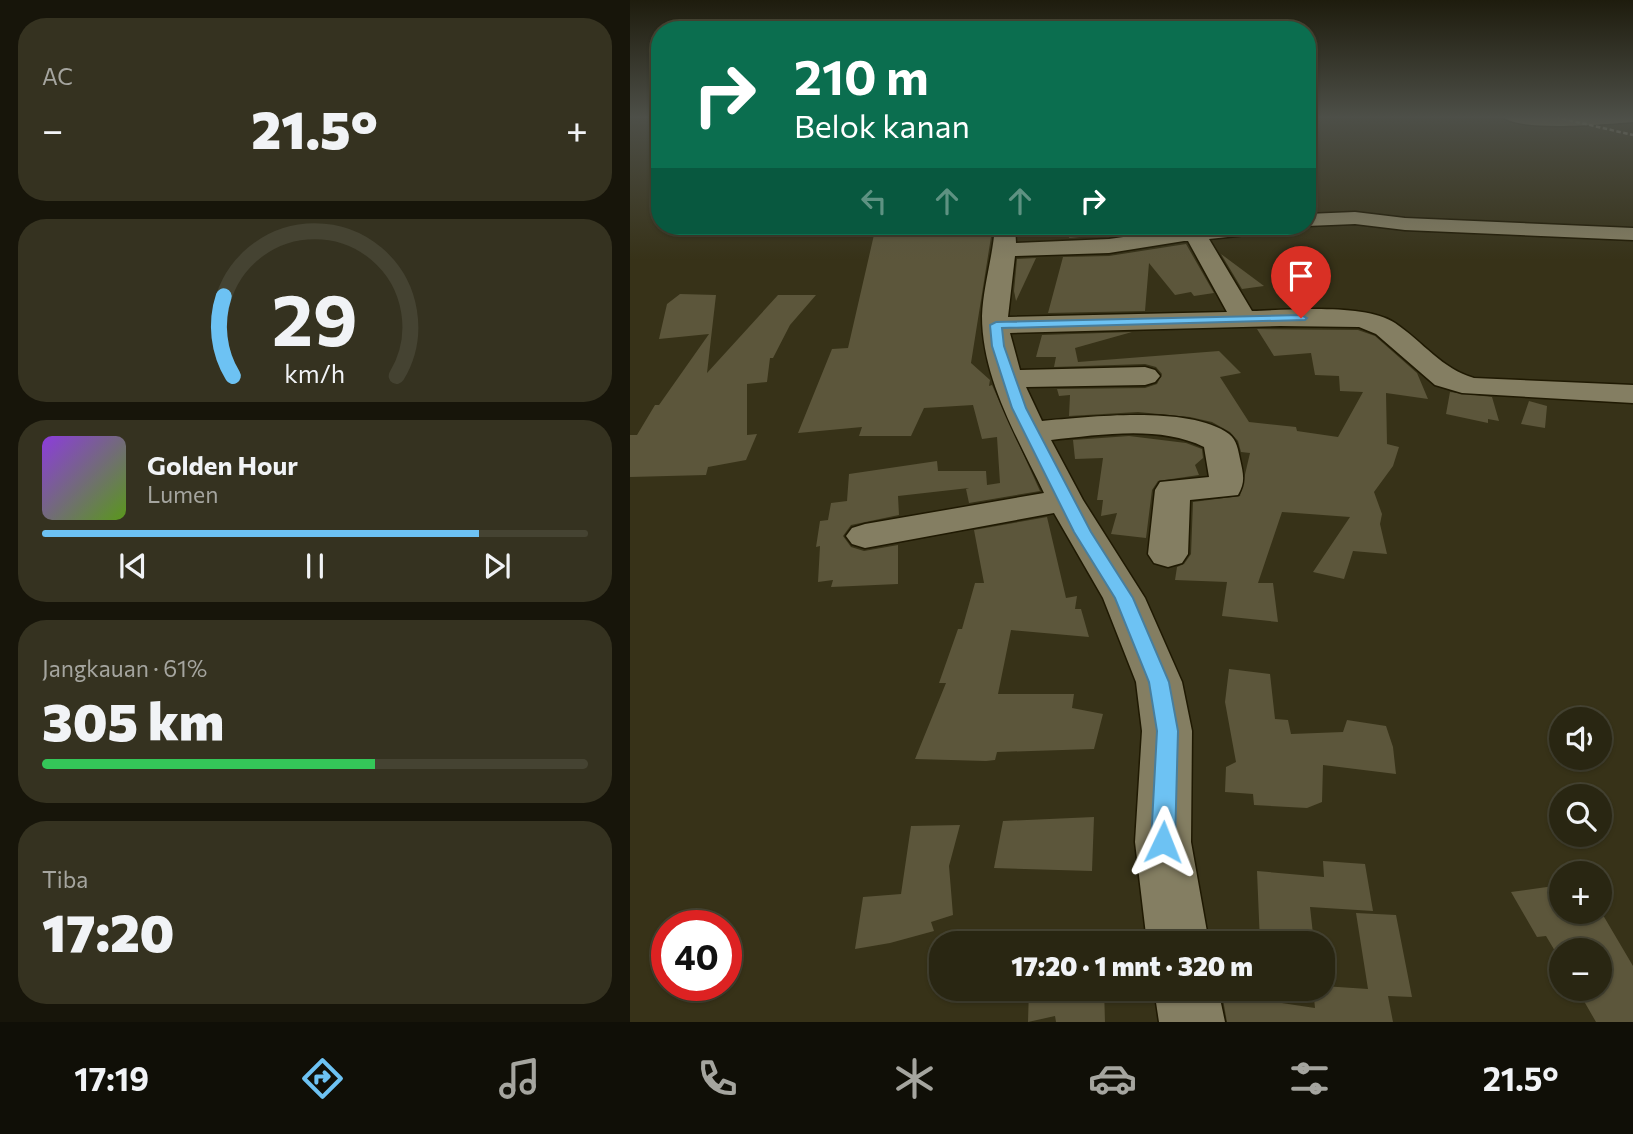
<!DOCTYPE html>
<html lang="id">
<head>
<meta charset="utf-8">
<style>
  body { margin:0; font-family:Commissioner,sans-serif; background:#353220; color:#f1f3f6; height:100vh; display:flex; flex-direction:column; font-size:26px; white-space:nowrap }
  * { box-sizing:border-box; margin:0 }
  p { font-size:23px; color:#a5a59f }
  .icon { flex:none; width:38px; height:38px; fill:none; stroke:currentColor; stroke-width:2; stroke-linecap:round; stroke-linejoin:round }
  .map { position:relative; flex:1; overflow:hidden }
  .side { display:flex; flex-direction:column; gap:18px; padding:18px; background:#17150a; width:630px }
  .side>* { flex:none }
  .top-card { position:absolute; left:21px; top:21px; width:665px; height:214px; border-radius:28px; box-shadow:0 2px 5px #0004,0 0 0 2px #454332; background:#0b6e4f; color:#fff; overflow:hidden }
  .fabs { position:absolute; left:919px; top:707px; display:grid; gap:14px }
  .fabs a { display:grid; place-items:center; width:63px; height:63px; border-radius:50%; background:#292612; box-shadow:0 2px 5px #0004,0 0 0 2px #454332; font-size:35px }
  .speed { position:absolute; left:21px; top:910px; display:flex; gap:14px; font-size:35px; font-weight:700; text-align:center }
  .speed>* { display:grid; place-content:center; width:91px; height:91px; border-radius:50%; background:#292612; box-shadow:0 2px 5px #0004,0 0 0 2px #454332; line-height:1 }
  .speed .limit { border:10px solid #d22; background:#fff; color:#111 }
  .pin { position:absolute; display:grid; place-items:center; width:60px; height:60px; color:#fff; margin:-72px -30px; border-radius:50% 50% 50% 0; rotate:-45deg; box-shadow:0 0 7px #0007 }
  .pin .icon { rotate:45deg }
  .me { position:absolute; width:77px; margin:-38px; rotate:2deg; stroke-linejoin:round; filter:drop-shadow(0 0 5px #0008) }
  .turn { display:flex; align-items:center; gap:24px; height:147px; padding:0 28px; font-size:32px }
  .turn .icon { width:91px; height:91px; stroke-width:2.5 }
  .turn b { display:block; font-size:49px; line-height:60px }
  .lanes { display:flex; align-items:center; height:66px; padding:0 28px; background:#0003; justify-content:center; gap:35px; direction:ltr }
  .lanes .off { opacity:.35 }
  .big { font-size:52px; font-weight:800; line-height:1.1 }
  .side .card { flex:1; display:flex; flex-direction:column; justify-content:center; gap:10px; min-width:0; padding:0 24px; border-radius:28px; background:#353220 }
  .side .dial { align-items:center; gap:0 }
  .dial svg { height:182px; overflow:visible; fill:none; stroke:#454332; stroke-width:7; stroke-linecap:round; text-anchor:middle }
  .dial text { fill:#f1f3f6; stroke:none }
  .song { display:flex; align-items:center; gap:21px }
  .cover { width:84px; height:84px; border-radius:10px; background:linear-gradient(135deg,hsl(270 70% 55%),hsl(90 70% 35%)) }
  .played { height:7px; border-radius:4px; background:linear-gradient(90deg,#6dc2f3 80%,#454332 80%) }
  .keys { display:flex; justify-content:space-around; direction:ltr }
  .heat { display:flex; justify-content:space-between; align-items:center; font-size:38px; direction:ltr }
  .charge { height:10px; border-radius:5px; background:linear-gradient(90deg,#34c759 61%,#454332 0) }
  .trip { position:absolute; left:299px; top:931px; width:406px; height:70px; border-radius:28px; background:#292612; box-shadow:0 2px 5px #0004,0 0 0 2px #454332; font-weight:800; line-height:70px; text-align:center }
  .dock { display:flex; height:112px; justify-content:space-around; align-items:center; background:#100f07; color:#a5a59f }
  .dock .icon { width:49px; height:49px }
  .dock .active { color:#6dc2f3 }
  .dock b { font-size:32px; color:#f1f3f6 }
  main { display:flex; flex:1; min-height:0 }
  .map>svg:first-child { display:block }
  .building { fill:#5c563b }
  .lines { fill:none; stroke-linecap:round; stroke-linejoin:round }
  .minor-casing { stroke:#1f1902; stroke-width:3 }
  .minor { fill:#847e62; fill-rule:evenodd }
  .rail { stroke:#aaa693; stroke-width:2.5; stroke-dasharray:4.5 2.5; stroke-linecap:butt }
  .route { fill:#6dc2f3; stroke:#477e9e; stroke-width:2 }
</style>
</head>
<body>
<main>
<section class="side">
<div class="card"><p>AC</p>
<div class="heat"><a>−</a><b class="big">21.5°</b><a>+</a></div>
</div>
<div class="card dial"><svg viewBox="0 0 100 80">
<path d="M14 69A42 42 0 1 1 86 69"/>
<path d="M14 69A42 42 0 0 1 10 34" stroke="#6dc2f3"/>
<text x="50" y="56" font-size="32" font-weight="700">29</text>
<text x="50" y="72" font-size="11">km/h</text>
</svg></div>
<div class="card">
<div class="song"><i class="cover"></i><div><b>Golden Hour</b><p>Lumen</p></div></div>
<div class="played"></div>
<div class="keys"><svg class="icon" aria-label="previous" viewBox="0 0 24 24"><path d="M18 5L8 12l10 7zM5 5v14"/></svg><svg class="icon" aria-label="pause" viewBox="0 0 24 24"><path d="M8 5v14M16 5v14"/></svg><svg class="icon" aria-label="next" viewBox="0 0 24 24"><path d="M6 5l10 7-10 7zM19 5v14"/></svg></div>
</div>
<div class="card"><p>Jangkauan · 61%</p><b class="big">305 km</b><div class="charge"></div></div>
<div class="card"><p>Tiba</p><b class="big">17:20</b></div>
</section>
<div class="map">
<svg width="1003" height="1022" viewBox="0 0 1003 1022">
  <rect width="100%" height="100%" fill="#373218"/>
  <g class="building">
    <polygon points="246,226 343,226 341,237 361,237 341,363 360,380 359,386 362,385 410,491 339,503 336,489 339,488 268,496 269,515 221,525 213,536 221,547 234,551 268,545 268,584 201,587 203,580 188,582 190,546 186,547 190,521 198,520 201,503 217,501 219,474 307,461 308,471 356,471 357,485 370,483 367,437 352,439 343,405 294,408 281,436 229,436 232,427 168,433 202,349 218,348"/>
    <polygon points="519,226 523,230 439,238 440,232"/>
    <polygon points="556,244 584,293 564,296 561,292 545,295 519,263 515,311 418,313 433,257 479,256"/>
    <polygon points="591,254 634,286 612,289"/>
    <polygon points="406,258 386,301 384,291 387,259"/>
    <polygon points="50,294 86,295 77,373 148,295 186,295 160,325 143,358 140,358 137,382 117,384 117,435 127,434 116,460 78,467 76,475 0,477 0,435 7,435 25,405 29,405 79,334 29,339 37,304"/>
    <polygon points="627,329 728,330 745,336 787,373 798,399 756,393 757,444 769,447 763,466 744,492 752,514 750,524 757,554 723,551 714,579 683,572 720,517 652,512 628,583 643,583 648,622 592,616 597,582 545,580 547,567 554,564 561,554 563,502 610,496 620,453 611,452 608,441 600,432 582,422 560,417 508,412 439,416 440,395 429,396 427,389 515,388 527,384 532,374 526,367 515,364 424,367 426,357 406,357 412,335 502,332 445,348 448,362 589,351 611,373 590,377 619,422 666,427 667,431 708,437 733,392 710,391 709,376 685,375 681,353 644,356"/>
    <polygon points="820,392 862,397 869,421 858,419 858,423 816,414"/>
    <polygon points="899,401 917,406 915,428 891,424"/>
    <polygon points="499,436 556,443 572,449 573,458 565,465 569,475 528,481 522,490 516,538 481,534 487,513 471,516 473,500 467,500 473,458 445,459 443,440"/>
    <polygon points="417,517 436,598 447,596 445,609 451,609 459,637 381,630 368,694 444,694 442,708 473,714 464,749 367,752 365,760 356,761 285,759 316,683 309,683 328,629 332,629 345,583 354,583 344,530"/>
    <polygon points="599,669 640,674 645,719 658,720 661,734 713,732 717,720 756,726 763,747 766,774 693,765 692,802 677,808 624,805 623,794 595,792 596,767 606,762 595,702"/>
    <polygon points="464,817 462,871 364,868 373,821"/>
    <polygon points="330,825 319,866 323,915 301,922 304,931 260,943 225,949 233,897 271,894 281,826"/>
    <polygon points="693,861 735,864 743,911 680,907 684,943 630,943 627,871 694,877"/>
    <polygon points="931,885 931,912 970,910 1003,966 1003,1022 966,1022 947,989 970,989 970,950 931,950 931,961 916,936 907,937 881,892"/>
    <polygon points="726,913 766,915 782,997 758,996 763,1022 597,1022 592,994 685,1008 683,989 693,989 693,986 738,989"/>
    <polygon points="399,989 474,989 475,1022 426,1022 425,1016 398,1022"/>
  </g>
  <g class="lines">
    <defs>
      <g id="minor">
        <path d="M873 117H1003V122C977 124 890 132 873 117Z"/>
        <polygon points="725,212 775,218 1003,228 1003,240 775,230 725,224 677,226 676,226 677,214"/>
        <path d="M365 226H385L386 243 479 239 565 227 654 226 651 230 644 232 579 239 622 311C659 310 735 303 765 323 793 342 812 369 844 378L1003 385V403L832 393 805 385 746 334 729 327 650 326 380 333 390 370 515 367 525 370 530 376 525 382 515 385 396 387 412 421C460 417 559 405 599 434 607 440 608 450 610 459 613 473 616 482 608 495L560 500 558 554 552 563 538 567 524 563 518 554 525 490 530 482 579 477 574 447C529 425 470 435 421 440L453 500 515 598 552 682 562 731 561 842 579 943H517L505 842 512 731 506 682 473 598 424 513 235 548 222 544 216 536 222 528 235 524 414 493C388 438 352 379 352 316 353 287 363 256 365 226ZM554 241H558L597 312 378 317 385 256 479 253Z"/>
        <polygon points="524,989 588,989 595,1022 529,1022"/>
      </g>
    </defs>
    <use href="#minor" class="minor-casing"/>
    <use href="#minor" class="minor"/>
    <polyline class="rail" points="925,117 1003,135"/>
  </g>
  <linearGradient id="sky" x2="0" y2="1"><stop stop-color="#1e1c0d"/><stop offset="0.45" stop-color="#4d4f48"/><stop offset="1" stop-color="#4d4f48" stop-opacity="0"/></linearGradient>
  <rect width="1003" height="260" fill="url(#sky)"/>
  <polygon class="route" points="671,315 677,318 675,320 372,328 374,346 396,408 461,532 503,598 539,682 548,731 545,842 541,849 533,853 524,849 521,842 527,731 519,682 485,598 444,532 382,408 362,346 360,325 366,322"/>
</svg>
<div class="fabs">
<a><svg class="icon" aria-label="sound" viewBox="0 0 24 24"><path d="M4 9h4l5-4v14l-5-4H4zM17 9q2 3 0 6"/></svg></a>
<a><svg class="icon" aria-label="search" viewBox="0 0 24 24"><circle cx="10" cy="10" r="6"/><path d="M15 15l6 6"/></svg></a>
<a>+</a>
<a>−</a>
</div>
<div class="speed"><div class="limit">40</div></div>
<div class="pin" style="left:671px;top:318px;background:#d93025"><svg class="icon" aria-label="arrive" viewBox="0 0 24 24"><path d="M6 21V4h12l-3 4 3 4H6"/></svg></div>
<svg class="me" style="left:533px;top:842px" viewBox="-20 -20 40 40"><path d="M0-17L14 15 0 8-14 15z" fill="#6dc2f3" stroke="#fff" stroke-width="4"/></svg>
<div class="trip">17:20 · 1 mnt · 320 m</div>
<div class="top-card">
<div class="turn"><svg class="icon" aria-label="right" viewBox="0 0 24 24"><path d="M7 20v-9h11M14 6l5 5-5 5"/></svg><div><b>210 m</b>Belok kanan</div></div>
<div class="lanes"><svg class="icon off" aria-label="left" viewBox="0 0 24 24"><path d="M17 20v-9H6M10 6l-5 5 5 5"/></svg><svg class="icon off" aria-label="ahead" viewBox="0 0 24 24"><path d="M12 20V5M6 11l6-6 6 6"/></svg><svg class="icon off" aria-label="ahead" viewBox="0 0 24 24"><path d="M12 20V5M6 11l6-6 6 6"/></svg><svg class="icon" aria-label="right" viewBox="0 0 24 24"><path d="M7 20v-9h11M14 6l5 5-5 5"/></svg></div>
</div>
</div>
</main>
<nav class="dock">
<b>17:19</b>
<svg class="icon active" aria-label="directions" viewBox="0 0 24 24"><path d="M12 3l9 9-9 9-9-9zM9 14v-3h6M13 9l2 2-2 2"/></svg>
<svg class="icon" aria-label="music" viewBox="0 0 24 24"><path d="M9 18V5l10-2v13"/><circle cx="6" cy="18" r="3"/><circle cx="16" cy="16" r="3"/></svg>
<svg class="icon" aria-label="phone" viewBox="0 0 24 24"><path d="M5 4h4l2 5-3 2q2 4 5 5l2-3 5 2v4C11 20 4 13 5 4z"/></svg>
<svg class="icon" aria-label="climate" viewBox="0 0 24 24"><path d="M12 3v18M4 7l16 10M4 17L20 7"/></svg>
<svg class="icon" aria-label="car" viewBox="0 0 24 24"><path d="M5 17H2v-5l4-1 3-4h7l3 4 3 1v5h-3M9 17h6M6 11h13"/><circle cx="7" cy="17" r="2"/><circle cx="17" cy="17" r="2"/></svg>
<svg class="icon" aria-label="filters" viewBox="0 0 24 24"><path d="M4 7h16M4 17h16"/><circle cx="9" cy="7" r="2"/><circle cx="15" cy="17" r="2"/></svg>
<b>21.5°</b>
</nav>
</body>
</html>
